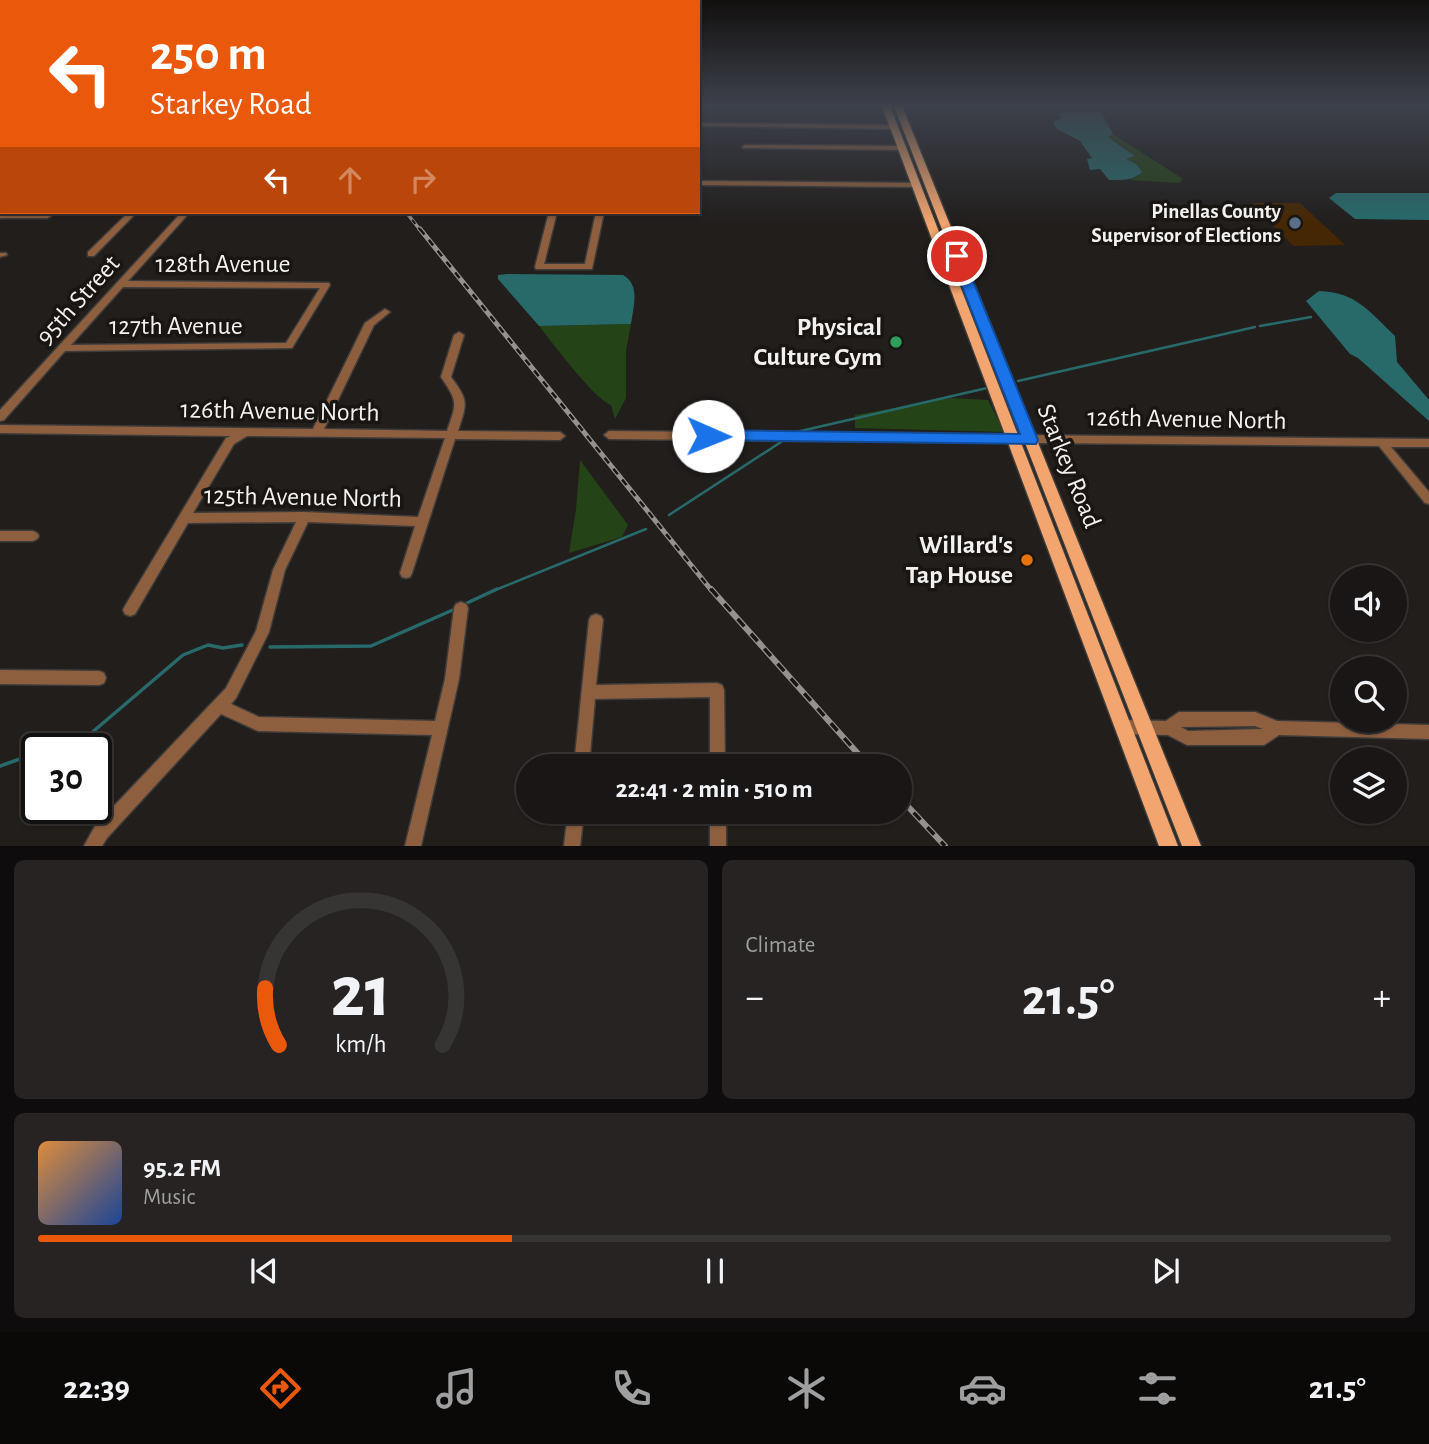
<!DOCTYPE html>
<html lang="en">
<head>
<meta charset="utf-8">
<style>
  body { margin:0; font-family:"Alegreya Sans",sans-serif; background:#262322; color:#f1f3f6; height:100vh; display:flex; flex-direction:column; font-size:26px; white-space:nowrap }
  * { box-sizing:border-box; margin:0 }
  p { font-size:23px; color:#9f9fa0 }
  .icon { flex:none; width:38px; height:38px; fill:none; stroke:currentColor; stroke-width:2; stroke-linecap:round; stroke-linejoin:round }
  .map { position:relative; height:846px; overflow:hidden }
  .side { display:flex; flex-direction:column; gap:14px; padding:14px; background:#0e0c0c; flex:1 }
  .side>* { flex:none }
  .hud { position:absolute; left:0px; top:0px; width:700px; height:214px; box-shadow:0 2px 5px #0004,0 0 0 2px #373534; background:#ea580c; color:#fff; overflow:hidden }
  .controls { position:absolute; left:1330px; top:565px; display:grid; gap:14px }
  .controls a { display:grid; place-items:center; width:77px; height:77px; border-radius:50%; background:#191615; box-shadow:0 2px 5px #0004,0 0 0 2px #373534; font-size:35px }
  .speed { position:absolute; left:21px; top:733px; display:flex; gap:14px; font-size:35px; font-weight:700; text-align:center }
  .speed>* { display:grid; place-content:center; width:91px; height:91px; border-radius:50%; background:#191615; box-shadow:0 2px 5px #0004,0 0 0 2px #373534; line-height:1 }
  .speed .limit { border:4px solid #111; border-radius:10px; background:#fff; color:#111 }
  .pin { position:absolute; display:grid; place-items:center; width:60px; height:60px; color:#fff; margin:-30px; border:4px solid #fff; border-radius:50%; box-shadow:0 2px 7px #0007 }
  .me { position:absolute; width:77px; margin:-38px; rotate:91deg; stroke-linejoin:round; filter:drop-shadow(0 0 5px #0008) }
  .turn { display:flex; align-items:center; gap:24px; height:147px; padding:0 35px; font-size:32px }
  .turn .icon { width:91px; height:91px; stroke-width:2.5 }
  .turn b { display:block; font-size:49px; line-height:60px }
  .lanes { display:flex; align-items:center; height:66px; padding:0 35px; background:#0003; justify-content:center; gap:35px; direction:ltr }
  .lanes .off { opacity:.35 }
  .big { font-size:52px; font-weight:700; line-height:1.1 }
  .side .tile { flex:1; display:flex; flex-direction:column; justify-content:center; gap:10px; min-width:0; padding:0 24px; border-radius:10px; background:#262322 }
  .side .dial { align-items:center; gap:0 }
  .dial svg { height:182px; overflow:visible; fill:none; stroke:#373534; stroke-width:7; stroke-linecap:round; text-anchor:middle }
  .dial text { fill:#f1f3f6; stroke:none }
  .song { display:flex; align-items:center; gap:21px }
  .cover { width:84px; height:84px; border-radius:10px; background:linear-gradient(135deg,hsl(30 70% 55%),hsl(220 70% 35%)) }
  .played { height:7px; border-radius:4px; background:linear-gradient(90deg,#ea580c 35%,#373534 35%) }
  .keys { display:flex; justify-content:space-around; direction:ltr }
  .heat { display:flex; justify-content:space-between; align-items:center; font-size:38px; direction:ltr }
  .side .tiles { flex:1; display:grid; gap:14px; grid-template-columns:1fr 1fr }
  .tile:last-child { grid-column:span 2 }
  .trip { position:absolute; left:516px; top:754px; width:396px; height:70px; border-radius:35px; background:#191615; box-shadow:0 2px 5px #0004,0 0 0 2px #373534; font-weight:700; line-height:70px; text-align:center }
  .dock { display:flex; height:112px; justify-content:space-around; align-items:center; background:#0a0908; color:#9f9fa0 }
  .dock .icon { width:49px; height:49px }
  .dock .on { color:#ea580c }
  .dock b { font-size:32px; color:#f1f3f6 }
  .map>svg:first-child { display:block }
  .green { fill:#244316 }
  .water { fill:#286a6a }
  .lines { fill:none; stroke-linecap:round; stroke-linejoin:round }
  .stream-far1 { stroke:#286a6a; stroke-width:2.5 }
  .stream { stroke:#286a6a; stroke-width:3.5 }
  .building { fill:#462704 }
  .minor-casing { stroke:#3e3c3a; stroke-width:3 }
  .major-casing { stroke:#3e3c3a; stroke-width:3 }
  .minor { fill:#8e5f3f; fill-rule:evenodd }
  .major { fill:#f2a56f; fill-rule:evenodd }
  .rail-far2-casing { stroke:#94918f; stroke-width:3.5 }
  .rail-far1-casing { stroke:#94918f; stroke-width:5 }
  .rail-casing { stroke:#94918f; stroke-width:6 }
  .rail-far2 { stroke:#181513; stroke-width:2; stroke-dasharray:5; stroke-linecap:butt }
  .rail-far1 { stroke:#181513; stroke-width:2.5; stroke-dasharray:7; stroke-linecap:butt }
  .rail { stroke:#181513; stroke-width:3.5; stroke-dasharray:10; stroke-linecap:butt }
  .route { fill:#1a73e8; stroke:#114b97; stroke-width:2 }
  .service-dot { fill:#5c6f8a; stroke:#181513; stroke-width:2.5 }
  .leisure-dot { fill:#2e9e5b; stroke:#181513; stroke-width:2.5 }
  .food-dot { fill:#e8710a; stroke:#181513; stroke-width:2.5 }
  .labels { text-anchor:middle; dominant-baseline:central; stroke-width:7; stroke-linejoin:round; paint-order:stroke }
  .far-poi-label { font-size:21px; font-weight:bold; fill:#f3f1ef; stroke:#181513; text-anchor:end }
  .street-label { font-size:26px; fill:#f3f1ef; stroke:#181513 }
  .poi-label { font-size:26px; font-weight:bold; fill:#f3f1ef; stroke:#181513; text-anchor:end }
</style>
</head>
<body>
<div class="map">
<svg width="1429" height="846" viewBox="0 0 1429 846">
  <rect width="100%" height="100%" fill="#211e1c"/>
  <g class="green">
    <path d="M1113 134 1183 179 1179 183 1128 180 1138 176 1136 164 1125 159 1134 156C1127 147 1116 144 1108 136Z"/>
    <path d="M631 324 626 351V398L615 419 611 405C594 399 552 342 539 326Z"/>
    <polygon points="951,398 988,400 1004,432 855,428 855,415"/>
    <polygon points="580,460 628,525 622,537 569,553 576,509"/>
  </g>
  <g class="water">
    <path d="M1101 112 1113 134 1108 137 1135 156 1126 159 1136 164 1142 172C1133 181 1121 180 1109 180L1100 169 1090 170 1087 159 1092 158 1080 141 1057 129 1053 122 1062 118 1059 113Z"/>
    <polygon points="1336,193 1429,193 1429,220 1355,219 1329,198"/>
    <path d="M507 274 623 275C641 285 633 308 631 324L539 326 498 279V275Z"/>
    <path d="M1319 291C1356 292 1370 312 1395 336L1397 362 1429 400V421L1358 358 1350 354 1306 301Z"/>
  </g>
  <g class="lines">
    <g class="stream-far1">
      <polyline points="1260,326 1311,317"/>
      <polyline points="1018,381 1255,327"/>
      <polyline points="792,433 987,388"/>
      <polyline points="669,515 781,442"/>
      <polyline points="493,591 646,529"/>
    </g>
    <g class="stream">
      <polyline points="465,604 497,589"/>
      <polyline points="270,647 371,646 455,609"/>
      <polyline points="50,749 89,735 183,655 208,645 223,648 242,645"/>
      <polyline points="0,766 37,753"/>
    </g>
  </g>
  <polygon class="building" points="1252,203 1300,203 1345,245 1293,246"/>
  <g class="lines">
    <defs>
      <g id="minor">
        <polygon points="703,123 893,125 896,127 893,129 701,126 701,124"/>
        <polygon points="2,135 2,140 0,140 0,136"/>
        <polygon points="745,145 901,146 904,148 901,150 743,148 742,147"/>
        <rect x="0" y="179" width="2" height="4"/>
        <polygon points="698,181 916,183 920,185 916,187 698,185"/>
        <polygon points="129,212 137,212 94,256 88,256 88,252"/>
        <path d="M182 212H190L128 281 329 283 330 285 292 348 65 351 4 420 0 421V410ZM123 287 320 288 286 343 71 345Z"/>
        <polygon points="549,212 557,212 544,264 585,264 596,212 604,212 592,269 536,269 535,267"/>
        <polygon points="0,214 47,214 51,216 47,218 0,218"/>
        <polygon points="0,253 6,253 7,255 0,257"/>
        <path d="M385 309 390 312 374 325 324 429 447 431C457 402 458 402 441 377L454 335 459 332 464 335 451 377C469 401 467 403 458 431L560 432 565 436 560 440 455 439 412 573 410 577 406 578 402 577 400 573 415 526 308 522 285 570 269 632 236 698 231 704 259 717 435 721 445 679 454 608 456 604 461 602 466 604 468 608 459 679 421 846H405L432 735 258 731 221 714 107 838 102 846H84L95 826 226 688 256 631 273 570 296 522 188 523 135 614 130 616 125 614 123 610 125 606 226 438 231 436 0 433V425L313 429 365 323ZM247 436 445 438 418 517 304 512 193 513 234 444Z"/>
        <polygon points="609,431 1429,439 1429,447 1391,447 1429,492 1429,504 1425,503 1379,446 609,439 604,435"/>
        <polygon points="0,531 33,531 37,533 39,536 37,539 33,541 0,541"/>
        <polygon points="596,614 601,616 603,620 596,685 717,683 722,685 724,690 725,766 710,766 710,697 595,699 589,766 574,766 589,620 591,616"/>
        <polygon points="0,670 99,671 104,673 106,678 104,683 99,685 0,684"/>
        <path d="M1179 712H1255L1277 721 1429 725V739L1279 735 1264 745H1187L1168 735 1125 734 1120 732 1118 727 1120 722 1125 720 1166 721ZM1255 726 1263 729 1188 731 1181 727Z"/>
        <polygon points="568,812 584,812 580,846 564,846"/>
        <rect x="710" y="812" width="16" height="34"/>
      </g>
      <g id="major">
        <polygon points="882,106 890,106 1178,846 1159,846"/>
        <polygon points="894,106 902,106 1201,846 1182,846"/>
      </g>
    </defs>
    <use href="#minor" class="minor-casing"/>
    <use href="#major" class="major-casing"/>
    <use href="#minor" class="minor"/>
    <use href="#major" class="major"/>
    <defs>
      <polyline id="rail-far2" points="406,212 421,231"/>
      <polyline id="rail-far1" points="420,229 712,591"/>
      <g id="rail">
        <polyline points="711,589 869,766"/>
        <polyline points="900,798 945,846"/>
      </g>
    </defs>
    <use href="#rail-far2" class="rail-far2-casing"/>
    <use href="#rail-far1" class="rail-far1-casing"/>
    <use href="#rail" class="rail-casing"/>
    <use href="#rail-far2" class="rail-far2"/>
    <use href="#rail-far1" class="rail-far1"/>
    <use href="#rail" class="rail"/>
  </g>
  <linearGradient id="sky" x2="0" y2="1"><stop stop-color="#12100f"/><stop offset="0.47" stop-color="#3d414b"/><stop offset="1" stop-color="#3d414b" stop-opacity="0"/></linearGradient>
  <rect width="1429" height="224" fill="url(#sky)"/>
  <polygon class="route" points="957,253 963,256 1038,440 1036,444 702,440 699,436 702,432 708,430 1020,434 950,256"/>
  <circle class="service-dot" cx="1295" cy="223" r="7"/>
  <circle class="leisure-dot" cx="896" cy="342" r="7"/>
  <circle class="food-dot" cx="1027" cy="560" r="7"/>
  <g class="labels">
    <g class="far-poi-label">
      <text x="1281" y="211">Pinellas County<tspan x="1281" dy="24">Supervisor of Elections</tspan></text>
    </g>
    <g class="street-label">
      <text x="223" y="264">128th Avenue</text>
      <text transform="translate(78 300) rotate(-48)">95th Street</text>
      <text x="176" y="326">127th Avenue</text>
      <text transform="translate(280 411) rotate(1)">126th Avenue North</text>
      <text transform="translate(1187 419) rotate(1)">126th Avenue North</text>
      <text transform="translate(1069 466) rotate(68)">Starkey Road</text>
      <text transform="translate(303 497) rotate(1)">125th Avenue North</text>
    </g>
    <g class="poi-label">
      <text x="882" y="327">Physical<tspan x="882" dy="30">Culture Gym</tspan></text>
      <text x="1013" y="545">Willard's<tspan x="1013" dy="30">Tap House</tspan></text>
    </g>
  </g>
</svg>
<div class="controls">
<a><svg class="icon" aria-label="sound" viewBox="0 0 24 24"><path d="M4 9h4l5-4v14l-5-4H4zM17 9q2 3 0 6"/></svg></a>
<a><svg class="icon" aria-label="search" viewBox="0 0 24 24"><circle cx="10" cy="10" r="6"/><path d="M15 15l6 6"/></svg></a>
<a><svg class="icon" aria-label="layers" viewBox="0 0 24 24"><path d="M12 4l9 5-9 5-9-5zM3 14l9 5 9-5"/></svg></a>
</div>
<div class="speed"><div class="limit">30</div></div>
<div class="pin" style="left:957px;top:256px;background:#d93025"><svg class="icon" aria-label="arrive" viewBox="0 0 24 24"><path d="M6 21V4h12l-3 4 3 4H6"/></svg></div>
<svg class="me" style="left:708px;top:436px" viewBox="-20 -20 40 40"><circle r="19" fill="#fff"/><path d="M0-13L10 11 0 6-10 11z" fill="#1a73e8"/></svg>
<div class="trip">22:41 · 2 min · 510 m</div>
<div class="hud">
<div class="turn"><svg class="icon" aria-label="left" viewBox="0 0 24 24"><path d="M17 20v-9H6M10 6l-5 5 5 5"/></svg><div><b>250 m</b>Starkey Road</div></div>
<div class="lanes"><svg class="icon" aria-label="left" viewBox="0 0 24 24"><path d="M17 20v-9H6M10 6l-5 5 5 5"/></svg><svg class="icon off" aria-label="ahead" viewBox="0 0 24 24"><path d="M12 20V5M6 11l6-6 6 6"/></svg><svg class="icon off" aria-label="right" viewBox="0 0 24 24"><path d="M7 20v-9h11M14 6l5 5-5 5"/></svg></div>
</div>
</div>
<section class="side">
<div class="tiles">
<div class="tile dial"><svg viewBox="0 0 100 80">
<path d="M14 69A42 42 0 1 1 86 69"/>
<path d="M14 69A42 42 0 0 1 8 44" stroke="#ea580c"/>
<text x="50" y="56" font-size="32" font-weight="700">21</text>
<text x="50" y="72" font-size="11">km/h</text>
</svg></div>
<div class="tile"><p>Climate</p>
<div class="heat"><a>−</a><b class="big">21.5°</b><a>+</a></div>
</div>
<div class="tile">
<div class="song"><i class="cover"></i><div><b>95.2 FM</b><p>Music</p></div></div>
<div class="played"></div>
<div class="keys"><svg class="icon" aria-label="previous" viewBox="0 0 24 24"><path d="M18 5L8 12l10 7zM5 5v14"/></svg><svg class="icon" aria-label="pause" viewBox="0 0 24 24"><path d="M8 5v14M16 5v14"/></svg><svg class="icon" aria-label="next" viewBox="0 0 24 24"><path d="M6 5l10 7-10 7zM19 5v14"/></svg></div>
</div>
</div>
</section>
<nav class="dock">
<b>22:39</b>
<svg class="icon on" aria-label="directions" viewBox="0 0 24 24"><path d="M12 3l9 9-9 9-9-9zM9 14v-3h6M13 9l2 2-2 2"/></svg>
<svg class="icon" aria-label="music" viewBox="0 0 24 24"><path d="M9 18V5l10-2v13"/><circle cx="6" cy="18" r="3"/><circle cx="16" cy="16" r="3"/></svg>
<svg class="icon" aria-label="phone" viewBox="0 0 24 24"><path d="M5 4h4l2 5-3 2q2 4 5 5l2-3 5 2v4C11 20 4 13 5 4z"/></svg>
<svg class="icon" aria-label="climate" viewBox="0 0 24 24"><path d="M12 3v18M4 7l16 10M4 17L20 7"/></svg>
<svg class="icon" aria-label="car" viewBox="0 0 24 24"><path d="M5 17H2v-5l4-1 3-4h7l3 4 3 1v5h-3M9 17h6M6 11h13"/><circle cx="7" cy="17" r="2"/><circle cx="17" cy="17" r="2"/></svg>
<svg class="icon" aria-label="filters" viewBox="0 0 24 24"><path d="M4 7h16M4 17h16"/><circle cx="9" cy="7" r="2"/><circle cx="15" cy="17" r="2"/></svg>
<b>21.5°</b>
</nav>
</body>
</html>
